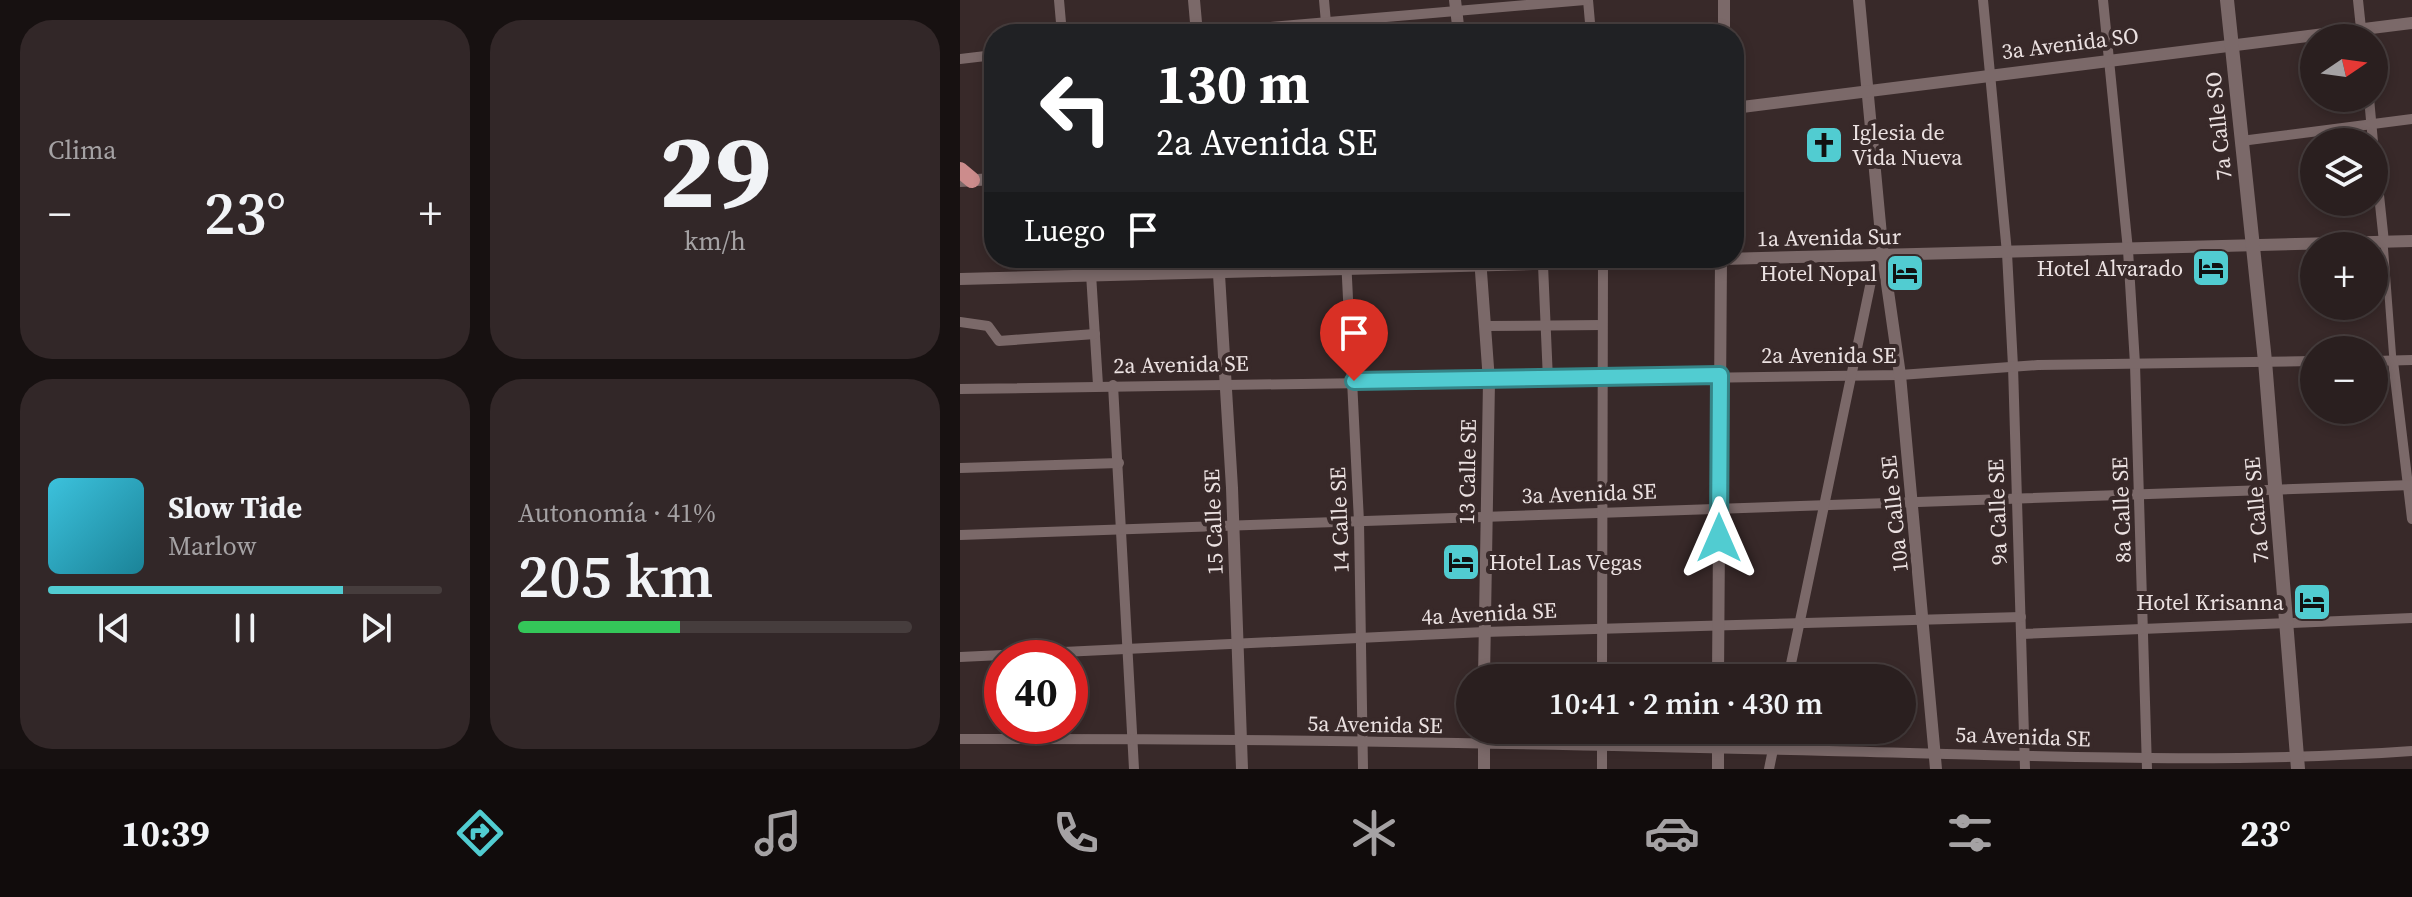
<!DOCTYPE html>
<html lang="es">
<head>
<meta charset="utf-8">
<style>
  body { margin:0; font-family:"Source Serif 4",serif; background:#322728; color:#f1f3f6; height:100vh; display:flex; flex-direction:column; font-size:30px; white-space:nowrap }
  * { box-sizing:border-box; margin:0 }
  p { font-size:26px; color:#a5a2a4 }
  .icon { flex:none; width:44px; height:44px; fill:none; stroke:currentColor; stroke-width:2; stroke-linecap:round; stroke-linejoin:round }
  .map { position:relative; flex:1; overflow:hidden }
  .drawer { display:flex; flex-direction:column; gap:20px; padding:20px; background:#171111; width:960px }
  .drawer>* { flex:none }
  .top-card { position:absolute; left:24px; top:24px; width:760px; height:244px; border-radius:32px; box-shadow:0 4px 12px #0003,0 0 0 2px #463d3d; background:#202124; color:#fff; overflow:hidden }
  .needle { width:52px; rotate:77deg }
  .fabs { position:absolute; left:1340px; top:24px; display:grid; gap:16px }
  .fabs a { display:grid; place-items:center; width:88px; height:88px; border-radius:50%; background:#2a1f1f; box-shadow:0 4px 12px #0003,0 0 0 2px #463d3d; font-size:40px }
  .speed { position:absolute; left:24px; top:640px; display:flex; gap:16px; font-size:40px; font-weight:700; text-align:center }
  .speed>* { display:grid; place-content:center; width:104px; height:104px; border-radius:50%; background:#2a1f1f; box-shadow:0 4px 12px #0003,0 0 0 2px #463d3d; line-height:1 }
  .speed .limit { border:12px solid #d22; background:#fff; color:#111 }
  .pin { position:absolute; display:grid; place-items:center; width:68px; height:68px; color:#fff; margin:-82px -34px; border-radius:50% 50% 50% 0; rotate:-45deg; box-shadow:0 0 8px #0007 }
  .pin .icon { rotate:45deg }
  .me { position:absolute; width:88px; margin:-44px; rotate:0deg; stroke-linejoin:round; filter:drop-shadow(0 0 6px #0008) }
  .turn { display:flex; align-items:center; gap:28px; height:168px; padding:0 40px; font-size:36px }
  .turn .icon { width:104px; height:104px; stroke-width:2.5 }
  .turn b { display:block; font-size:56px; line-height:68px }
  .then { display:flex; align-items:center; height:76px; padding:0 40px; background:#0003; gap:16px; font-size:30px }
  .big { font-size:60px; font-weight:600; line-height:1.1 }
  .drawer .tile { flex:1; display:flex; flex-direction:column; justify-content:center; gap:12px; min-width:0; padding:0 28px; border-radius:32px; background:#322728 }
  .drawer .dial { align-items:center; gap:0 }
  .dial b { font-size:104px; line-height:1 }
  .song { display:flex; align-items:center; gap:24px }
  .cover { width:96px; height:96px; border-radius:12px; background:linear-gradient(135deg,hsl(190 70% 55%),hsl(190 70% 35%)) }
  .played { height:8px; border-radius:4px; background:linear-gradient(90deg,#51ccd1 75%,#463d3d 75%) }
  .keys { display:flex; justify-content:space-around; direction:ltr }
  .heat { display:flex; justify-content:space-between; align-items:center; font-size:44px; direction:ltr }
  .charge { height:12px; border-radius:6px; background:linear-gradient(90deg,#34c759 41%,#463d3d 0) }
  .drawer .tiles { flex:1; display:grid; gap:20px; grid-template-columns:repeat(2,1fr) }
  .trip { position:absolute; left:496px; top:664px; width:460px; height:80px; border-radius:40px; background:#2a1f1f; box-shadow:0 4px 12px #0003,0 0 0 2px #463d3d; font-weight:600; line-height:80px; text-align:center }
  .dock { display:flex; height:128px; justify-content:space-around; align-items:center; background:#110c0c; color:#a5a2a4 }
  .dock .icon { width:56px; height:56px }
  .dock .active { color:#51ccd1 }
  .dock b { font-size:36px; color:#f1f3f6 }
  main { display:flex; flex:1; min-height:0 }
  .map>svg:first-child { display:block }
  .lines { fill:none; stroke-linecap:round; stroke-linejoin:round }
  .pedestrian { stroke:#7b6969; stroke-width:7 }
  .minor { stroke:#7b6969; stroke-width:10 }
  .tertiary { stroke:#7b6969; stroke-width:12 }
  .secondary { stroke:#7b6969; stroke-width:14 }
  .trunk { stroke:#cc8c8c; stroke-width:16 }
  .route-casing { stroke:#358588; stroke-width:20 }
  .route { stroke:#51ccd1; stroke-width:14 }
  .labels { text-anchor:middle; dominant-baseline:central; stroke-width:8; stroke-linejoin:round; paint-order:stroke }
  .street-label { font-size:22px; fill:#ebe1e1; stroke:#382929 }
  .poi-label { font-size:22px; fill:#ebe1e1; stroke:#382929; text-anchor:end }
</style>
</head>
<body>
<main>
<section class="drawer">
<div class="tiles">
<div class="tile"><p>Clima</p>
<div class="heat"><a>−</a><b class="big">23°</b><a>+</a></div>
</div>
<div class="tile dial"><b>29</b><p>km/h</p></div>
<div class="tile">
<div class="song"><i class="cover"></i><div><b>Slow Tide</b><p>Marlow</p></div></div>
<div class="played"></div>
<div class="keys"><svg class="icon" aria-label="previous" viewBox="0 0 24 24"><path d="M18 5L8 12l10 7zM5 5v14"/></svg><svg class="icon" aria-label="pause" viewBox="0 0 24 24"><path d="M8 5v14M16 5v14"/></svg><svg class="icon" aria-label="next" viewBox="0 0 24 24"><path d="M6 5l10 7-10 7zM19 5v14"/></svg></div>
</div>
<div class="tile"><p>Autonomía · 41%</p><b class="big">205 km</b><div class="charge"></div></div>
</div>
</section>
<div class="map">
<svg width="1452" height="769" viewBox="0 0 1452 769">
  <rect width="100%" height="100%" fill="#382929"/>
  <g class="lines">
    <polyline class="pedestrian" points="1424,242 1433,361"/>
    <g class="minor">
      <polyline points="99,0 102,34"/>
      <polyline points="364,0 367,34"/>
      <polyline points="628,0 631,34"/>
      <polyline points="1023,0 1047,253 1053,366 1065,769"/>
      <polyline points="1143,0 1168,250 1175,364 1187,769"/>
      <polyline points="1398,0 1402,38"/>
      <polyline points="227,34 625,0"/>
      <polyline points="0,59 34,55"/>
      <polyline points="1409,98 1413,142"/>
      <polyline points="1281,141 1452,119"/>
      <polyline points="1414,148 1424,242"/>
      <polyline points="130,258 138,385"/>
      <polyline points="386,258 399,522 403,769"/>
      <polyline points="583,265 588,380"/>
      <polyline points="0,322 28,326 39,341 135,334"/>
      <polyline points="526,326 642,325"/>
      <polyline points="1414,361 1452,360"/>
      <polyline points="1433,361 1452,519"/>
      <polyline points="153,385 174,769"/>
      <polyline points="0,389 940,375 1078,365 1354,361"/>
      <polyline points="0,468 159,463"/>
      <polyline points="0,535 1452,485"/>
      <polyline points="1062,634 1452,618"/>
      <polyline points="0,657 524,632 1061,617"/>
      <polyline points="642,678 643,258"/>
      <polyline points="828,678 914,267 923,256"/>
      <path d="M0 739C289 738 579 744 868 751 1064 755 1257 765 1452 751"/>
      <polyline points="642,769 642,730"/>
      <polyline points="809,769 817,730"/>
    </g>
    <g class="tertiary">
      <polyline points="234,0 237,34"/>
      <polyline points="495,0 499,34"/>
      <polyline points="899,0 923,256 940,375 976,769"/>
      <polyline points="764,34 764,0"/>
      <polyline points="774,108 1452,23"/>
      <polyline points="0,181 34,179"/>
      <polyline points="258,258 272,488 282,769"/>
      <polyline points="520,258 529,381 524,678"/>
      <polyline points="0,279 1452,241"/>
      <polyline points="758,678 761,258"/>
      <polyline points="758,730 758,769"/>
      <polyline points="524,769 524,730"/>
    </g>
    <polyline class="secondary" points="1267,0 1305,361 1338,769"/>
    <polyline class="trunk" points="0,170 12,180"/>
  </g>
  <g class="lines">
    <defs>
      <polyline id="route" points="394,381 760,375 759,538"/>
    </defs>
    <use href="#route" class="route-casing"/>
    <use href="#route" class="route"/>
  </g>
  <defs>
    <symbol id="church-square" viewBox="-11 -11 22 22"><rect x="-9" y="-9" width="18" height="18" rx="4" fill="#51ccd1" stroke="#382929"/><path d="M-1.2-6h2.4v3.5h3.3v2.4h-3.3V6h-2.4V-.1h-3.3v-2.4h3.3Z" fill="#111"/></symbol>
    <symbol id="hotel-square" viewBox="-11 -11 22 22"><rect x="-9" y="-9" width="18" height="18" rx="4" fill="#51ccd1" stroke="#382929"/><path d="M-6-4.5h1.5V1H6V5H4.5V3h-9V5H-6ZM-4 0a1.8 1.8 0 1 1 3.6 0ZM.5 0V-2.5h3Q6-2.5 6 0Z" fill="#111"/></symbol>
  </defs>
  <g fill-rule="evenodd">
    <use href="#church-square" x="842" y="123" width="44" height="44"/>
    <use href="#hotel-square" x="1229" y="246" width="44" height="44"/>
    <use href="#hotel-square" x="923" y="251" width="44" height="44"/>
    <use href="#hotel-square" x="479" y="540" width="44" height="44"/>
    <use href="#hotel-square" x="1330" y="580" width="44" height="44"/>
  </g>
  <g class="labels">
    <g class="street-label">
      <text transform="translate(1110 43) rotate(-7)">3a Avenida SO</text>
      <text transform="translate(1258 126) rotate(-96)">7a Calle SO</text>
      <text transform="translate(869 237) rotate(-1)">1a Avenida Sur</text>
      <text x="869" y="355">2a Avenida SE</text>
      <text transform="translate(221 364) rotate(-1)">2a Avenida SE</text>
      <text transform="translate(507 472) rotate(-89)">13 Calle SE</text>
      <text transform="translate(629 493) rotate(-2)">3a Avenida SE</text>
      <text transform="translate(1161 510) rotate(-92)">8a Calle SE</text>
      <text transform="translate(1296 510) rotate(-95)">7a Calle SE</text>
      <text transform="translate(1037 512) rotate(-92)">9a Calle SE</text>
      <text transform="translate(934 514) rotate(-96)">10a Calle SE</text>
      <text transform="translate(379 520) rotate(-92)">14 Calle SE</text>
      <text transform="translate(253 522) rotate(-92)">15 Calle SE</text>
      <text transform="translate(529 613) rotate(-3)">4a Avenida SE</text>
      <text transform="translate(415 724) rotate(1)">5a Avenida SE</text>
      <text transform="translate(1063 736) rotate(2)">5a Avenida SE</text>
    </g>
    <g class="poi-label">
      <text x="892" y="132" text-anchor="start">Iglesia de<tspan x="892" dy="25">Vida Nueva</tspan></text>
      <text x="1223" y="268">Hotel Alvarado</text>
      <text x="917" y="273">Hotel Nopal</text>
      <text x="529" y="562" text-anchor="start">Hotel Las Vegas</text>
      <text x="1324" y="602">Hotel Krisanna</text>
    </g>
  </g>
</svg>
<div class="fabs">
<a><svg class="needle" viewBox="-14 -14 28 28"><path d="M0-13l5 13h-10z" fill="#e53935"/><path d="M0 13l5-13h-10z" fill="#a5a2a4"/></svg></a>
<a><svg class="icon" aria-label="layers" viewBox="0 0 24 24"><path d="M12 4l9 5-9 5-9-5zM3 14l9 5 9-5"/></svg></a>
<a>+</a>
<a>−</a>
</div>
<div class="speed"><div class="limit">40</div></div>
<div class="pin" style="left:394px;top:381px;background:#d93025"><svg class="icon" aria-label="arrive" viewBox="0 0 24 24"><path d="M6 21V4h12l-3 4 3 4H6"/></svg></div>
<svg class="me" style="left:759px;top:538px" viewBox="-20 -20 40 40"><path d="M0-17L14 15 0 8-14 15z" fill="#51ccd1" stroke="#fff" stroke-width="4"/></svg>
<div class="trip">10:41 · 2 min · 430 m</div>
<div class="top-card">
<div class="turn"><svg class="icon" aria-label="left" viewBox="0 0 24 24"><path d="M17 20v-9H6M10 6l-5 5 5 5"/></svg><div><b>130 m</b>2a Avenida SE</div></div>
<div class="then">Luego<svg class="icon" aria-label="arrive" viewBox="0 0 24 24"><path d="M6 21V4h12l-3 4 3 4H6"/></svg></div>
</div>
</div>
</main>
<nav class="dock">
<b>10:39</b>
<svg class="icon active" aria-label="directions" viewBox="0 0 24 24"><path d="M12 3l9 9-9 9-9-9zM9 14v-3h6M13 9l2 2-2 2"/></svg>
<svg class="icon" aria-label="music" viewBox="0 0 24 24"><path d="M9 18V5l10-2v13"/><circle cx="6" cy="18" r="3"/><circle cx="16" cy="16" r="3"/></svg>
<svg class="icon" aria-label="phone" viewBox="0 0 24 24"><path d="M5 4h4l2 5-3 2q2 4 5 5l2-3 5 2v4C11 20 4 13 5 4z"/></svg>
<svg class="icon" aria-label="climate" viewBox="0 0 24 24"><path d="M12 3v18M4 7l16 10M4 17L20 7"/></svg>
<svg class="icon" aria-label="car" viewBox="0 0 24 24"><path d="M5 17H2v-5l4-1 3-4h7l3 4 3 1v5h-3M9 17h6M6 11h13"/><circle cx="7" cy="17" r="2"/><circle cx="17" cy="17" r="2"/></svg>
<svg class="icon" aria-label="filters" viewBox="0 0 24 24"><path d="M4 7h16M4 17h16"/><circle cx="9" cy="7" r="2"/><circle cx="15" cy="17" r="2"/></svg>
<b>23°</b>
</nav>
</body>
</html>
